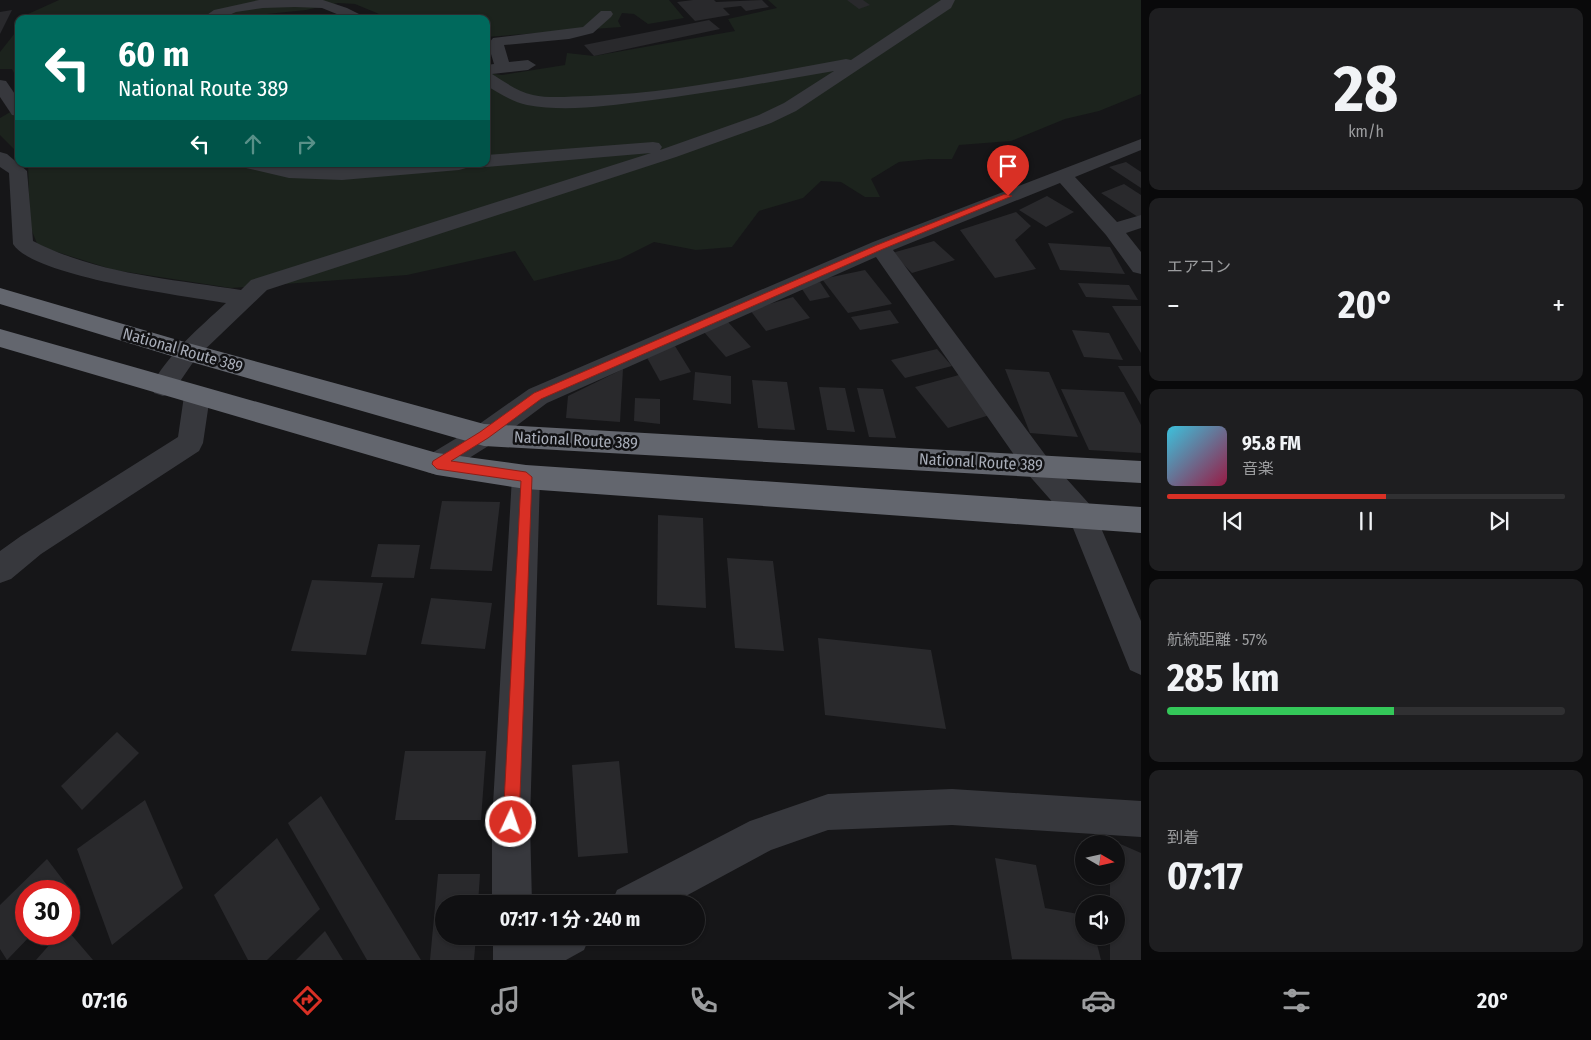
<!DOCTYPE html>
<html lang="ja">
<head>
<meta charset="utf-8">
<style>
  body { margin:0; font-family:"Fira Sans Condensed","Noto Sans JP",sans-serif; background:#1e1e20; color:#f1f3f6; height:100vh; display:flex; flex-direction:column; font-size:19px; white-space:nowrap }
  * { box-sizing:border-box; margin:0 }
  p { font-size:16px; color:#9c9d9f }
  .icon { flex:none; width:28px; height:28px; fill:none; stroke:currentColor; stroke-width:2; stroke-linecap:round; stroke-linejoin:round }
  .map { position:relative; flex:1; overflow:hidden }
  .side { display:flex; flex-direction:column; gap:8px; padding:8px; background:#09090a; width:450px }
  .side>* { flex:none }
  .banner { position:absolute; left:15px; top:15px; width:475px; height:152px; border-radius:10px; box-shadow:0 1px 4px #0004,0 0 0 1px #303032; background:#00695c; color:#fff; overflow:hidden }
  .needle { width:32px; rotate:99deg }
  .controls { position:absolute; left:1075px; top:835px; display:grid; gap:10px }
  .controls a { display:grid; place-items:center; width:50px; height:50px; border-radius:50%; background:#101012; box-shadow:0 1px 4px #0004,0 0 0 1px #303032; font-size:25px }
  .speed { position:absolute; left:15px; top:880px; display:flex; gap:10px; font-size:25px; font-weight:700; text-align:center }
  .speed>* { display:grid; place-content:center; width:65px; height:65px; border-radius:50%; background:#101012; box-shadow:0 1px 4px #0004,0 0 0 1px #303032; line-height:1 }
  .speed .limit { border:8px solid #d22; background:#fff; color:#111 }
  .pin { position:absolute; display:grid; place-items:center; width:42px; height:42px; color:#fff; margin:-51px -21px; border-radius:50% 50% 50% 0; rotate:-45deg; box-shadow:0 0 5px #0007 }
  .pin .icon { rotate:45deg }
  .me { position:absolute; width:55px; margin:-28px; rotate:3deg; stroke-linejoin:round; filter:drop-shadow(0 0 4px #0008) }
  .turn { display:flex; align-items:center; gap:18px; height:105px; padding:0 20px; font-size:22px }
  .turn .icon { width:65px; height:65px; stroke-width:2.5 }
  .turn b { display:block; font-size:35px; line-height:42px }
  .lanes { display:flex; align-items:center; height:48px; padding:0 20px; background:#0003; justify-content:center; gap:25px; direction:ltr }
  .lanes .off { opacity:.35 }
  .big { font-size:38px; font-weight:700; line-height:1.1 }
  .side .widget { flex:1; display:flex; flex-direction:column; justify-content:center; gap:8px; min-width:0; padding:0 18px; border-radius:10px; background:#1e1e20 }
  .side .dial { align-items:center; gap:0 }
  .dial b { font-size:65px; line-height:1 }
  .song { display:flex; align-items:center; gap:15px }
  .cover { width:60px; height:60px; border-radius:8px; background:linear-gradient(135deg,hsl(190 70% 55%),hsl(340 70% 35%)) }
  .played { height:5px; border-radius:2px; background:linear-gradient(90deg,#d93025 55%,#303032 55%) }
  .keys { display:flex; justify-content:space-around; direction:ltr }
  .heat { display:flex; justify-content:space-between; align-items:center; font-size:28px; direction:ltr }
  .charge { height:8px; border-radius:4px; background:linear-gradient(90deg,#34c759 57%,#303032 0) }
  .trip { position:absolute; left:435px; top:895px; width:270px; height:50px; border-radius:25px; background:#101012; box-shadow:0 1px 4px #0004,0 0 0 1px #303032; font-weight:700; line-height:50px; text-align:center }
  .tab-bar { display:flex; height:80px; justify-content:space-around; align-items:center; background:#060607; color:#9c9d9f }
  .tab-bar .icon { width:35px; height:35px }
  .tab-bar .selected { color:#d93025 }
  .tab-bar b { font-size:22px; color:#f1f3f6 }
  main { display:flex; flex:1; min-height:0 }
  .map>svg:first-child { display:block }
  .green { fill:#1c231d }
  .building { fill:#29292c }
  .lines { fill:none; stroke-linecap:round; stroke-linejoin:round }
  .minor { fill:#37383d; fill-rule:evenodd }
  .highway { fill:#63666e; fill-rule:evenodd }
  .route { fill:#d93025; stroke:#8d1f18 }
  .labels { text-anchor:middle; dominant-baseline:central; stroke-width:5; stroke-linejoin:round; paint-order:stroke }
  .street-label { font-size:16px; fill:#a8adb8; stroke:#111113 }
</style>
</head>
<body>
<main>
<div class="map">
<svg width="1141" height="960" viewBox="0 0 1141 960">
  <rect width="100%" height="100%" fill="#161618"/>
  <g class="green">
    <polygon points="59,0 669,0 684,18 648,24 634,14 622,13 618,21 621,27 486,37 486,19 385,19 384,16 355,4 338,3 306,10 267,14 264,19 25,19 28,14"/>
    <polygon points="768,0 1141,0 1141,94 1099,111 1065,119 1011,141 959,145 952,159 929,159 899,162 871,179 880,197 865,197 841,182 821,181 803,198 759,211 732,247 696,250 654,242 620,259 534,281 515,251 407,275 231,288 114,270 38,246 30,226 28,164 486,164 486,73 502,75 565,65 567,53 594,56 735,31 728,19 777,8"/>
    <polygon points="19,28 19,83 12,69 0,69 0,52"/>
    <polygon points="19,107 19,154 0,135 0,118"/>
  </g>
  <g class="building">
    <polygon points="693,0 714,0 716,2 762,0 769,7 746,11 741,6 723,8 730,15 695,21 677,2"/>
    <polygon points="847,0 863,0 870,5 859,9"/>
    <polygon points="12,10 0,34 0,12"/>
    <polygon points="709,20 720,29 594,56 584,45"/>
    <polygon points="1126,162 1141,172 1141,188 1109,167"/>
    <polygon points="1124,184 1141,195 1141,216 1138,217 1101,193"/>
    <polygon points="1047,196 1074,212 1046,227 1019,210"/>
    <polygon points="1016,212 1031,226 1015,240 1036,269 995,278 960,230"/>
    <polygon points="934,241 955,260 912,273 892,253"/>
    <polygon points="1048,243 1110,247 1125,274 1060,270"/>
    <polygon points="865,270 892,304 848,313 822,279"/>
    <polygon points="820,282 830,297 810,301 800,286"/>
    <polygon points="1078,283 1129,285 1138,300 1086,297"/>
    <polygon points="793,297 810,318 766,331 750,310"/>
    <polygon points="1112,306 1141,306 1141,353"/>
    <polygon points="890,310 899,323 860,330 851,317"/>
    <polygon points="728,322 751,347 726,357 704,332"/>
    <polygon points="1072,330 1109,333 1123,360 1084,357"/>
    <polygon points="675,346 691,372 660,381 645,354"/>
    <polygon points="937,349 952,366 905,378 891,360"/>
    <polygon points="1118,366 1141,366 1141,405"/>
    <polygon points="623,369 620,422 566,418 568,396"/>
    <polygon points="1005,369 1049,372 1078,437 1030,433"/>
    <polygon points="695,372 731,376 731,404 693,400"/>
    <polygon points="959,375 993,414 948,428 915,387"/>
    <polygon points="752,380 787,382 795,430 758,428"/>
    <polygon points="819,387 845,388 855,432 827,430"/>
    <polygon points="857,388 883,389 896,438 869,437"/>
    <polygon points="1061,389 1124,392 1141,425 1141,453 1089,450"/>
    <polygon points="635,398 660,399 660,424 634,421"/>
    <polygon points="442,501 500,502 492,571 430,569"/>
    <polygon points="658,515 703,518 706,608 657,605"/>
    <polygon points="378,544 420,545 414,578 371,577"/>
    <polygon points="727,558 773,561 784,651 735,648"/>
    <polygon points="312,580 383,583 366,655 291,651"/>
    <polygon points="431,598 492,603 485,649 421,644"/>
    <polygon points="818,638 931,650 946,729 825,715"/>
    <polygon points="117,732 139,753 82,810 61,786"/>
    <polygon points="405,751 486,751 481,820 395,820"/>
    <polygon points="619,761 628,853 578,857 572,765"/>
    <polygon points="321,796 421,960 367,960 288,823"/>
    <polygon points="145,800 183,888 112,945 77,849"/>
    <polygon points="277,838 320,909 267,960 248,960 214,895"/>
    <polygon points="1109,839 1141,853 1141,960 1110,960 1110,936 1116,936 1116,904 1110,904 1110,876 1116,876 1116,844 1109,844"/>
    <polygon points="995,858 1036,865 1045,908 1084,915 1084,936 1095,936 1101,960 1012,959"/>
    <polygon points="47,859 73,893 69,897 69,891 26,891 26,934 32,934 7,960 0,949 0,905"/>
    <polygon points="438,874 480,874 478,904 444,904 444,936 476,936 474,960 430,960"/>
    <polygon points="325,931 343,960 296,960"/>
    <polygon points="69,932 93,960 36,960 59,934 69,934"/>
  </g>
  <g class="lines">
    <g class="minor">
      <polygon points="259,0 323,0 347,8 369,19 349,19 322,8 295,7 263,8 236,12 220,19 201,19 214,10"/>
      <path d="M941 0H955L951 8 796 111 771 123 676 157 267 290 196 358 172 393 163 396 154 393 151 386C169 353 199 328 226 303 185 296 34 277 13 244L9 173 0 167V152L7 154 27 171 33 241C97 274 171 279 241 290L251 280 651 153 486 167 479 165 486 164V155L653 142 659 143 662 147 660 150 759 115 784 103 834 71C771 82 709 93 645 101 608 106 565 112 527 105 513 102 498 93 486 85V65L494 64 488 44 493 38 583 27 601 11H611L613 14 611 17 593 33 569 39 504 45 509 62 528 60 536 65 528 70 492 74C505 82 518 92 533 95 551 99 571 96 590 96 676 93 761 74 846 59L851 60Z"/>
      <polygon points="0,80 6,81 19,100 19,116 12,115 0,97"/>
      <polygon points="1141,139 1141,150 1075,177 1117,222 1141,215 1141,228 1126,233 1141,252 1141,274 1133,272 1106,235 1060,183 893,250 1046,456 1092,507 1141,621 1141,675 1130,670 1071,523 1026,472 876,257 547,403 493,443 447,472 437,475 427,472 423,464 427,456 475,427 529,389 873,242"/>
      <polygon points="244,164 342,168 396,164 468,164 466,168 459,170 342,180 289,178 246,168"/>
      <polygon points="197,386 206,389 210,396 203,443 199,451 41,554 11,579 0,583 0,551 21,536 178,437 184,396 188,389"/>
      <polygon points="526,465 536,469 540,477 530,822 532,904 492,904 492,822 512,477 516,469"/>
      <polygon points="952,789 1141,801 1141,837 952,825 828,830 771,850 671,904 611,904 617,890 750,821 828,794"/>
      <polygon points="493,936 590,936 584,950 566,960 493,960"/>
    </g>
    <g class="highway">
      <polygon points="0,288 188,343 484,424 1141,461 1141,483 484,446 188,361 0,304"/>
      <polygon points="0,329 437,453 526,465 1141,507 1141,533 526,489 437,475 0,347"/>
    </g>
  </g>
  <polygon class="route" points="1005,194 1012,196 883,249 541,399 488,438 451,461 526,472 532,477 519,822 517,827 511,829 506,827 503,822 521,481 437,469 432,464 433,461 480,432 534,393 877,245"/>
  <g class="labels">
    <g class="street-label">
      <text transform="translate(183 350) rotate(16)">National Route 389</text>
      <text transform="translate(576 440) rotate(3)">National Route 389</text>
      <text transform="translate(981 462) rotate(3)">National Route 389</text>
    </g>
  </g>
</svg>
<div class="controls">
<a><svg class="needle" viewBox="-14 -14 28 28"><path d="M0-13l5 13h-10z" fill="#e53935"/><path d="M0 13l5-13h-10z" fill="#9c9d9f"/></svg></a>
<a><svg class="icon" aria-label="sound" viewBox="0 0 24 24"><path d="M4 9h4l5-4v14l-5-4H4zM17 9q2 3 0 6"/></svg></a>
</div>
<div class="speed"><div class="limit">30</div></div>
<div class="pin" style="left:1008px;top:196px;background:#d93025"><svg class="icon" aria-label="arrive" viewBox="0 0 24 24"><path d="M6 21V4h12l-3 4 3 4H6"/></svg></div>
<svg class="me" style="left:511px;top:822px" viewBox="-20 -20 40 40"><circle r="17" fill="#d93025" stroke="#fff" stroke-width="3"/><path d="M0-11L8 9 0 5-8 9z" fill="#fff"/></svg>
<div class="trip">07:17 · 1 分 · 240 m</div>
<div class="banner">
<div class="turn"><svg class="icon" aria-label="left" viewBox="0 0 24 24"><path d="M17 20v-9H6M10 6l-5 5 5 5"/></svg><div><b>60 m</b>National Route 389</div></div>
<div class="lanes"><svg class="icon" aria-label="left" viewBox="0 0 24 24"><path d="M17 20v-9H6M10 6l-5 5 5 5"/></svg><svg class="icon off" aria-label="ahead" viewBox="0 0 24 24"><path d="M12 20V5M6 11l6-6 6 6"/></svg><svg class="icon off" aria-label="right" viewBox="0 0 24 24"><path d="M7 20v-9h11M14 6l5 5-5 5"/></svg></div>
</div>
</div>
<section class="side">
<div class="widget dial"><b>28</b><p>km/h</p></div>
<div class="widget"><p>エアコン</p>
<div class="heat"><a>−</a><b class="big">20°</b><a>+</a></div>
</div>
<div class="widget">
<div class="song"><i class="cover"></i><div><b>95.8 FM</b><p>音楽</p></div></div>
<div class="played"></div>
<div class="keys"><svg class="icon" aria-label="previous" viewBox="0 0 24 24"><path d="M18 5L8 12l10 7zM5 5v14"/></svg><svg class="icon" aria-label="pause" viewBox="0 0 24 24"><path d="M8 5v14M16 5v14"/></svg><svg class="icon" aria-label="next" viewBox="0 0 24 24"><path d="M6 5l10 7-10 7zM19 5v14"/></svg></div>
</div>
<div class="widget"><p>航続距離 · 57%</p><b class="big">285 km</b><div class="charge"></div></div>
<div class="widget"><p>到着</p><b class="big">07:17</b></div>
</section>
</main>
<nav class="tab-bar">
<b>07:16</b>
<svg class="icon selected" aria-label="directions" viewBox="0 0 24 24"><path d="M12 3l9 9-9 9-9-9zM9 14v-3h6M13 9l2 2-2 2"/></svg>
<svg class="icon" aria-label="music" viewBox="0 0 24 24"><path d="M9 18V5l10-2v13"/><circle cx="6" cy="18" r="3"/><circle cx="16" cy="16" r="3"/></svg>
<svg class="icon" aria-label="phone" viewBox="0 0 24 24"><path d="M5 4h4l2 5-3 2q2 4 5 5l2-3 5 2v4C11 20 4 13 5 4z"/></svg>
<svg class="icon" aria-label="climate" viewBox="0 0 24 24"><path d="M12 3v18M4 7l16 10M4 17L20 7"/></svg>
<svg class="icon" aria-label="car" viewBox="0 0 24 24"><path d="M5 17H2v-5l4-1 3-4h7l3 4 3 1v5h-3M9 17h6M6 11h13"/><circle cx="7" cy="17" r="2"/><circle cx="17" cy="17" r="2"/></svg>
<svg class="icon" aria-label="filters" viewBox="0 0 24 24"><path d="M4 7h16M4 17h16"/><circle cx="9" cy="7" r="2"/><circle cx="15" cy="17" r="2"/></svg>
<b>20°</b>
</nav>
</body>
</html>
